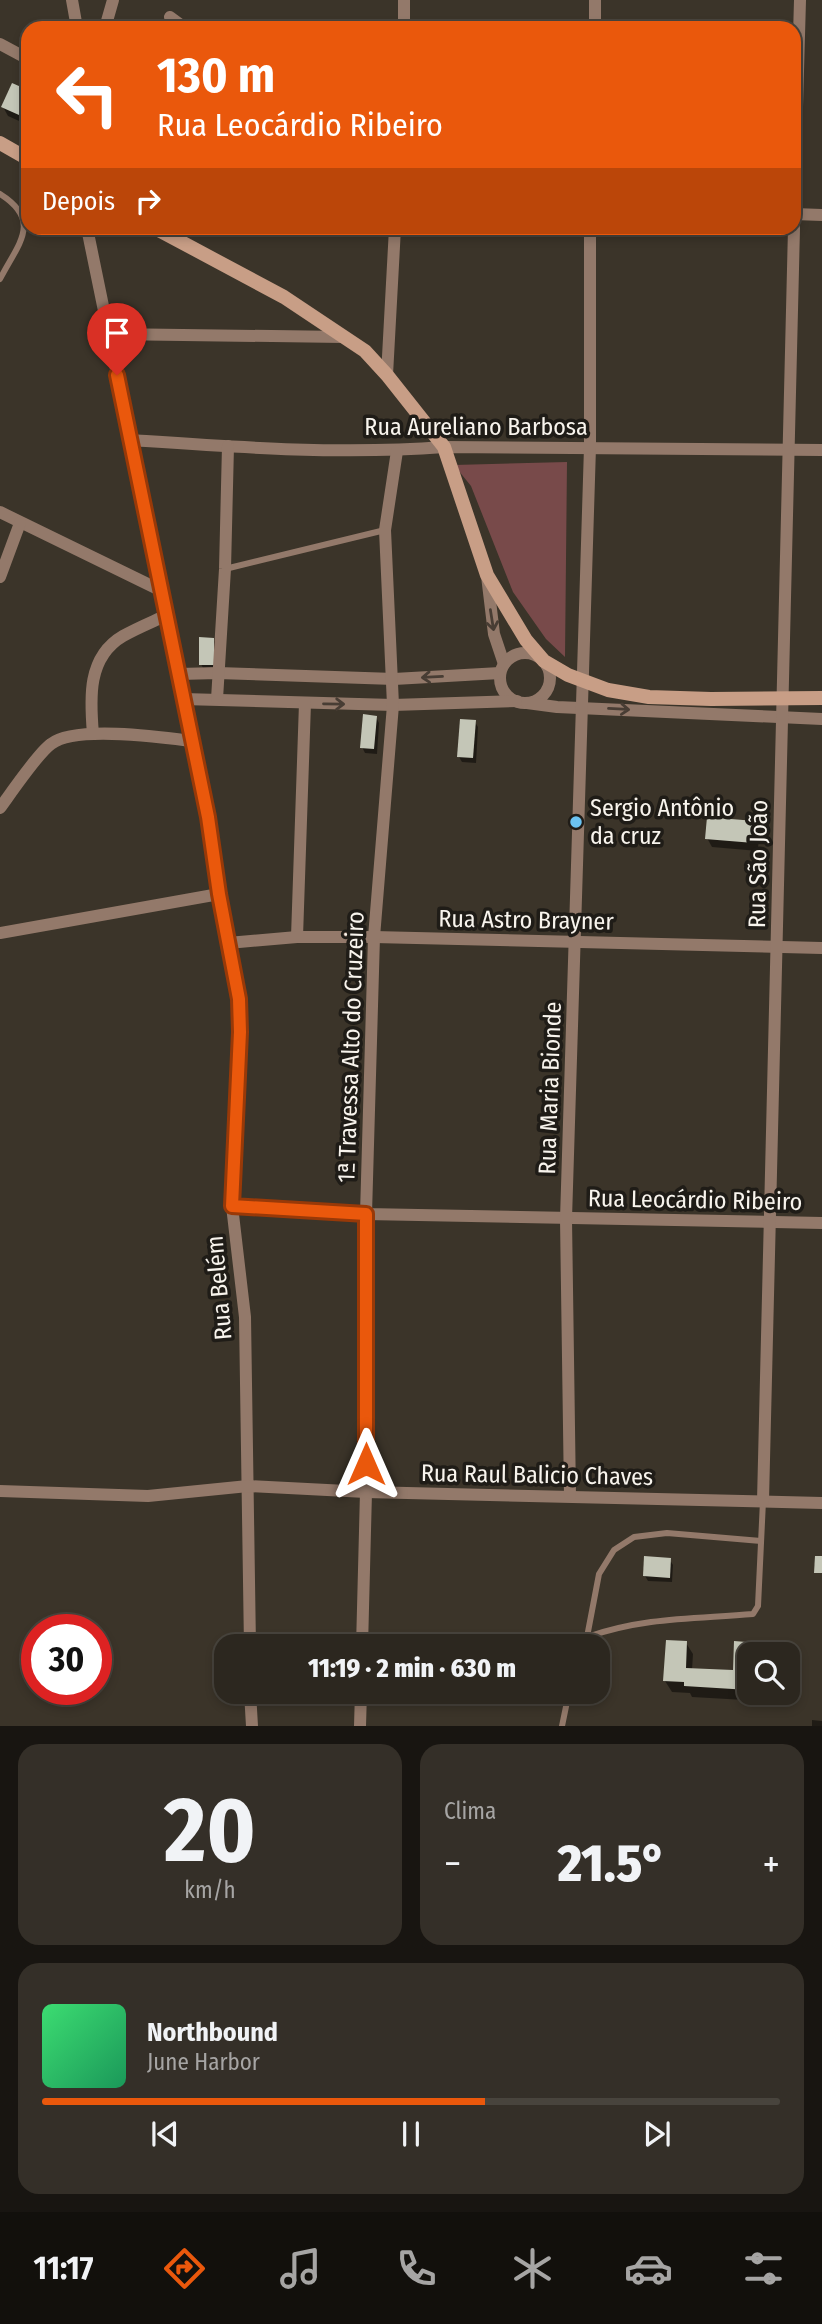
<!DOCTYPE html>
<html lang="pt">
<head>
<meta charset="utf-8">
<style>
  body { margin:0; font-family:"Fira Sans Condensed",sans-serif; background:#342f28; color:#f1f3f6; height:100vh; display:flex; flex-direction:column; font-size:26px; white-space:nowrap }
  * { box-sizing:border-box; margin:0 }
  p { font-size:23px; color:#a6a5a4 }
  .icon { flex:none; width:38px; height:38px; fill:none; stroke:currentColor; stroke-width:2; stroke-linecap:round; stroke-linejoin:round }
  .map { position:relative; height:1726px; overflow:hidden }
  .drawer { display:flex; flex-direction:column; gap:18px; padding:18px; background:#181511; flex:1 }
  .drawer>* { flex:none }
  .banner { position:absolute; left:21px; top:21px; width:780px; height:214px; border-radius:21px; box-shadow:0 4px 10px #0003,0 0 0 2px #48443d; background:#ea580c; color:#fff; overflow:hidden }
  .controls { position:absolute; left:737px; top:1642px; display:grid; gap:14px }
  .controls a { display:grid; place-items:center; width:63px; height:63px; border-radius:14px; background:#2c271f; box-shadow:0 4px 10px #0003,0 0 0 2px #48443d; font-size:35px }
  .speed { position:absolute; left:21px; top:1614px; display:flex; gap:14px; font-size:35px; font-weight:700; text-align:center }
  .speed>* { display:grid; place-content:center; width:91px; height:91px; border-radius:50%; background:#2c271f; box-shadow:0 4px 10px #0003,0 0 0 2px #48443d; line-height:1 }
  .speed .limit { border:10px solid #d22; background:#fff; color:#111 }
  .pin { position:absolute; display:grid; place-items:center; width:60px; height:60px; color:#fff; margin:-72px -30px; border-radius:50% 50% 50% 0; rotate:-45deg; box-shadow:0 0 7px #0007 }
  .pin .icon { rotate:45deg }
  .me { position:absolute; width:77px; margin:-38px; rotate:0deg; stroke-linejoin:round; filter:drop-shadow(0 0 5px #0008) }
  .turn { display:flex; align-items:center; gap:24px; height:147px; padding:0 21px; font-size:32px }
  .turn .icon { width:91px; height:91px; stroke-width:2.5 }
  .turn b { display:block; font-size:49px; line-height:60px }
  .then { display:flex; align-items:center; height:66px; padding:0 21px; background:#0003; gap:14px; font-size:26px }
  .big { font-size:52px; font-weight:800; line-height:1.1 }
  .drawer .widget { flex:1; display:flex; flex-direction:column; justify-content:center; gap:10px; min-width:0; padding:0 24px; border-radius:21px; background:#342f28 }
  .drawer .dial { align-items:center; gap:0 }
  .dial b { font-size:91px; line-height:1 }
  .song { display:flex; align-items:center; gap:21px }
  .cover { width:84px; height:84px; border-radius:10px; background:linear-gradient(135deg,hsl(140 70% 55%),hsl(150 70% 35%)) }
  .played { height:7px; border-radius:4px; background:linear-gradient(90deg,#ea580c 60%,#48443d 60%) }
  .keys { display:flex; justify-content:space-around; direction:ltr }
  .heat { display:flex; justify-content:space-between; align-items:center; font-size:38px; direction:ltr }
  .drawer .tiles { flex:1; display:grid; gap:18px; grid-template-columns:1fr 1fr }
  .widget:last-child { grid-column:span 2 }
  .trip { position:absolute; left:214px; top:1634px; width:396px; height:70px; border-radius:21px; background:#2c271f; box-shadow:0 4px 10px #0003,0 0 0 2px #48443d; font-weight:800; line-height:70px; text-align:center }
  .dock { display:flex; height:112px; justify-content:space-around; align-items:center; background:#12100c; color:#a6a5a4 }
  .dock .icon { width:49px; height:49px }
  .dock .on { color:#ea580c }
  .dock b { font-size:32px; color:#f1f3f6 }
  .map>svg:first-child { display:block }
  .green { fill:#784a4a }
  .shadow { fill:#0007 }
  .building { fill:#c4c6b7 }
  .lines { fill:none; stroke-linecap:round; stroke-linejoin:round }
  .service { stroke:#93796a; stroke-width:6 }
  .minor { stroke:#93796a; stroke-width:12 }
  .secondary { stroke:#c89e86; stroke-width:14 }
  .oneway { stroke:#483d34 }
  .route-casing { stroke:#983908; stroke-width:18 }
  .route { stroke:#ea580c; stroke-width:12 }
  .poi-dot { fill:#6bc3f2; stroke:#1f1c17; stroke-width:2.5 }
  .labels { text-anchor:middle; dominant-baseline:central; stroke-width:7; stroke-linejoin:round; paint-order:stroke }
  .street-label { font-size:24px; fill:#f8f4ed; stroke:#1f1c17 }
  .poi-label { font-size:24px; fill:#f8f4ed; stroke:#1f1c17; text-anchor:start }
</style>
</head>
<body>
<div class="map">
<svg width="822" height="1726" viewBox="0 0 822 1726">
  <rect width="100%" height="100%" fill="#3b3429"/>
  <polygon class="green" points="567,462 565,657 546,639 513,592 471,486 454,465"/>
  <g class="shadow">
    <polygon points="28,91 28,125 8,116 3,107"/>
    <polygon points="213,639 217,645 216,670 204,670 201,664"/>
    <polygon points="376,717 379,723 377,754 365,753 362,747"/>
    <polygon points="475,722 478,727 476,763 462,762 459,757"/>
    <polygon points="754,823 759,831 758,851 712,847 707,838"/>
    <polygon points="670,1560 673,1565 672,1582 648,1581 645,1576"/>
    <polygon points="686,1643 693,1654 692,1670 735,1672 736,1643 758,1644 763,1654 749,1654 749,1692 762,1692 762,1701 692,1697 690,1693 672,1692 665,1681"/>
    <polygon points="812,1720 822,1721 822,1726 812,1726"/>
  </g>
  <g class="building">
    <polygon points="12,83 28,90 28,119 1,107"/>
    <polygon points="199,637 214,638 214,665 199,665"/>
    <polygon points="363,714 377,716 374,749 360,748"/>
    <polygon points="460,719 476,720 473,758 457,757"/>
    <polygon points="707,817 755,821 754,843 705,839"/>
    <polygon points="644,1556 671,1558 670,1578 643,1576"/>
    <polygon points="815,1556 822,1556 822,1573 814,1573"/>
    <polygon points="666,1640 687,1641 686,1668 733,1670 734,1641 759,1643 758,1654 749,1654 749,1690 684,1686 684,1682 663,1681"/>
  </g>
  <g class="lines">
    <g class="service">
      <path d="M0 194C43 221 18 244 0 279"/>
      <polyline points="225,569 385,530"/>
      <polyline points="587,1637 599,1574 614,1550 634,1537 667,1533 761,1541"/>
      <path d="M584 1647 587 1637C645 1617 693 1619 753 1614L758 1606 763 1501"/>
      <polyline points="562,1726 569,1692"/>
    </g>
    <g class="minor">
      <polyline points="72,0 77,28"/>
      <polyline points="404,0 404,28"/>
      <polyline points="170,17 185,28"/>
      <polyline points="105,28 113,0"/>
      <polyline points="595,28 595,0"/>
      <polyline points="0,44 28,59"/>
      <polyline points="794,213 800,0"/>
      <polyline points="794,214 822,215"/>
      <polyline points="87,228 208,817 219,894 239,999 240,1032 232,1206 245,1317 250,1647"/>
      <polyline points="109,334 344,337"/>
      <polyline points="387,375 395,228"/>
      <path d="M130 440C234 447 340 455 444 447L822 450"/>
      <polyline points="0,512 162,591"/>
      <polyline points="487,576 494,634 504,664"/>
      <polyline points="0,577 20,523"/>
      <circle cx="525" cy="678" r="25"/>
      <polyline points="179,674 218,673 394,679 500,673"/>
      <polyline points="183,699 393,705 517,701"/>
      <polyline points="217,699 225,569 228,446"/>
      <polyline points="527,703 557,707 822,719"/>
      <path d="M93 734C90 699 87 657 123 636 137 628 152 622 167 615"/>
      <path d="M0 808C11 793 38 753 51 744 75 725 161 737 191 741"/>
      <polyline points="0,933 219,894"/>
      <polyline points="297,937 305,703"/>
      <polyline points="228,943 297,937 374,937 822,948"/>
      <polyline points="232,1206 366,1214 822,1223"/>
      <polyline points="0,1491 148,1496 248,1486 366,1492 822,1503"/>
      <polyline points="570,1496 566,1219 590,447 590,228"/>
      <polyline points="763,1501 794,228"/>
      <polyline points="362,1647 366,1492 366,1214 374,937 393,705 385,530 397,451"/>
      <polyline points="250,1692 252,1726"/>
      <polyline points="360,1726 361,1692"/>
    </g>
    <g class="secondary">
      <polyline points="0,143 28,159"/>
      <polyline points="155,228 284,297 365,351 387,375 444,447 487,575 526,640 544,661 568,675 608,690 649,697 711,699 822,698"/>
    </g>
  </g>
  <defs><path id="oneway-shaft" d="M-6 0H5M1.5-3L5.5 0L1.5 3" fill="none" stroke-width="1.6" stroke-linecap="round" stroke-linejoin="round" transform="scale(1.75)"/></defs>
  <g class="oneway">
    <use href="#oneway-shaft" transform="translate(492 620) rotate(81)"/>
    <use href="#oneway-shaft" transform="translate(432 677) rotate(177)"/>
    <use href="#oneway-shaft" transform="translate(334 704) rotate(1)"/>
    <use href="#oneway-shaft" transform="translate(619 709) rotate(3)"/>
  </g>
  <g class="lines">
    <defs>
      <polyline id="route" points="117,375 208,817 219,894 239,999 240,1032 232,1206 366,1214 366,1464"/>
    </defs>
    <use href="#route" class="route-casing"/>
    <use href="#route" class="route"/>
  </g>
  <circle class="poi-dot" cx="576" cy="822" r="7"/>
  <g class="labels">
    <g class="street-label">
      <text x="476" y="427">Rua Aureliano Barbosa</text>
      <text transform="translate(758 864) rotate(-89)">Rua São João</text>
      <text transform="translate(526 920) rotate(1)">Rua Astro Brayner</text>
      <text transform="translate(351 1047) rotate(-88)">1ª Travessa Alto do Cruzeiro</text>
      <text transform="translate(550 1088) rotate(-88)">Rua Maria Bionde</text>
      <text transform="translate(695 1200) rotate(1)">Rua Leocárdio Ribeiro</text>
      <text transform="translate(219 1288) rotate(-95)">Rua Belém</text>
      <text transform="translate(537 1475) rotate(1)">Rua Raul Balicio Chaves</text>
    </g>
    <g class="poi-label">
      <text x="590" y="808">Sergio Antônio<tspan x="590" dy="28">da cruz</tspan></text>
    </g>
  </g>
</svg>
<div class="controls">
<a><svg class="icon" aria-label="search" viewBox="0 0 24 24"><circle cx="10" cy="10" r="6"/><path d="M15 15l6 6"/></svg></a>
</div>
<div class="speed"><div class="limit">30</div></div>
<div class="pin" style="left:117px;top:375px;background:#d93025"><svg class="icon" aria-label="arrive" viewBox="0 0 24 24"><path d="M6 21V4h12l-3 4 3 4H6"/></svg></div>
<svg class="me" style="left:366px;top:1464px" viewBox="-20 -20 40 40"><path d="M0-17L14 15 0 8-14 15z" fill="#ea580c" stroke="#fff" stroke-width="4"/></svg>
<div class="trip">11:19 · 2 min · 630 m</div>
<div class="banner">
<div class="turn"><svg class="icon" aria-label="left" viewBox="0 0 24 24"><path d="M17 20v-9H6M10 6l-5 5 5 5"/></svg><div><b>130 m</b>Rua Leocárdio Ribeiro</div></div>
<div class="then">Depois<svg class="icon" aria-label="right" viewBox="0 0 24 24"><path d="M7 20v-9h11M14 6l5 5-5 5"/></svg></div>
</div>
</div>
<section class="drawer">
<div class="tiles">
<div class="widget dial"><b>20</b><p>km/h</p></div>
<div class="widget"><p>Clima</p>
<div class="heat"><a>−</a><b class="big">21.5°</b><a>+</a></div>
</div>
<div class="widget">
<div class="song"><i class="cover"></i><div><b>Northbound</b><p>June Harbor</p></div></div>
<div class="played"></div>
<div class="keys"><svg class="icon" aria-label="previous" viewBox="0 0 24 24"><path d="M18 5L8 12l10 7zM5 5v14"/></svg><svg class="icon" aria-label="pause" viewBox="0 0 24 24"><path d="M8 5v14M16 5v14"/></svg><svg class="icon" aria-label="next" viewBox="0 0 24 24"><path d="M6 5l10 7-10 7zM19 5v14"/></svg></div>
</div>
</div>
</section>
<nav class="dock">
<b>11:17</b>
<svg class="icon on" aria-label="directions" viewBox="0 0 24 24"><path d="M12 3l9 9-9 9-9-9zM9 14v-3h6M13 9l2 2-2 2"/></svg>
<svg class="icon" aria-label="music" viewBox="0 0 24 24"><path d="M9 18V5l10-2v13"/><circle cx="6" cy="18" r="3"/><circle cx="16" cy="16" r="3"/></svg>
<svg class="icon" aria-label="phone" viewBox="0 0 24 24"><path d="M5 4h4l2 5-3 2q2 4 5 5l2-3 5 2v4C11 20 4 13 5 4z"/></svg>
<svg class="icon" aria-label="climate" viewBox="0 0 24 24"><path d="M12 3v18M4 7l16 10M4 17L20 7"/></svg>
<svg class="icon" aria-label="car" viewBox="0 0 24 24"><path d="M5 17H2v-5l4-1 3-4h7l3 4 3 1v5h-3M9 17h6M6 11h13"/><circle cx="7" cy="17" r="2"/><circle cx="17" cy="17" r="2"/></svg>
<svg class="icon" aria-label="filters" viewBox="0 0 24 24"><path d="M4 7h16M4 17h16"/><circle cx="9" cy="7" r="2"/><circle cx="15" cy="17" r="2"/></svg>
</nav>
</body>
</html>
